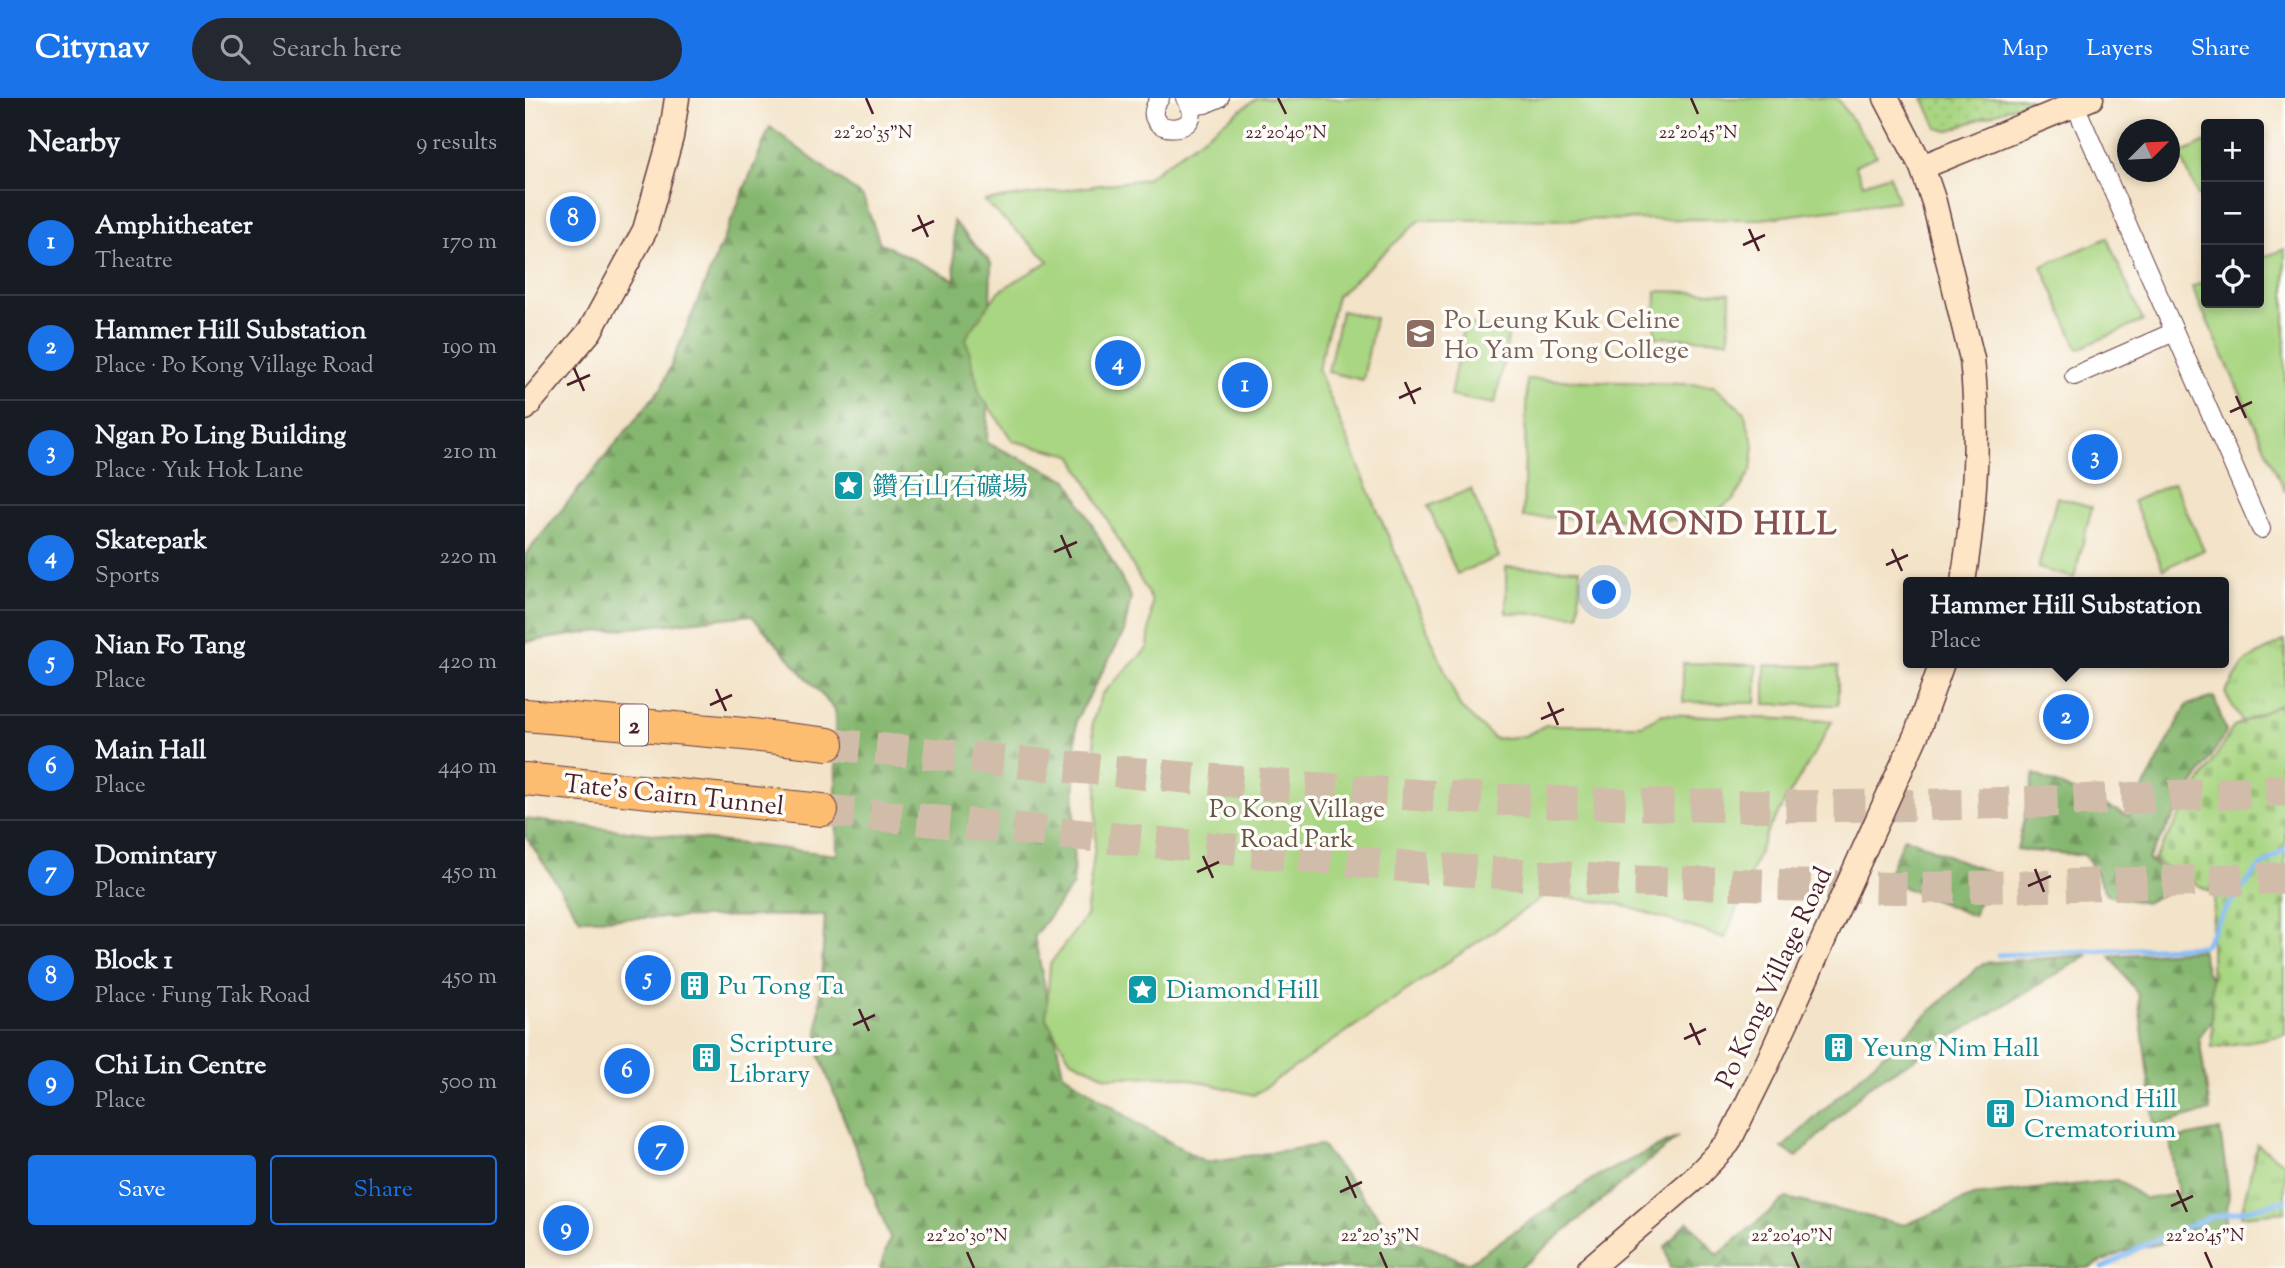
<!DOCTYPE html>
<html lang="en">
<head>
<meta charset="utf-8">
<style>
  body { margin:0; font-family:"Sorts Mill Goudy","Noto Serif TC",serif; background:#242831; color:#f1f3f6 }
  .controls { position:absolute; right:21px; top:21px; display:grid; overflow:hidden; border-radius:7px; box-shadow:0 4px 10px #0003 }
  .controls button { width:63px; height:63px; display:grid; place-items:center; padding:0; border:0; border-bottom:2px solid #363941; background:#171b24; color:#f1f3f6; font:35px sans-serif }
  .compass { position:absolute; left:1592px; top:21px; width:63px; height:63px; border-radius:50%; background:#171b24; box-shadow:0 4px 10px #0003; rotate:66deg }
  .you { position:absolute; left:1080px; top:495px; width:24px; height:24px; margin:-18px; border:5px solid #fff; border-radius:50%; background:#1a73e8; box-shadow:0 0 0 10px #1a73e833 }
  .badge { display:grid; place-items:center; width:46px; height:46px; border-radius:50%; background:#1a73e8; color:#fff; font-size:23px; font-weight:700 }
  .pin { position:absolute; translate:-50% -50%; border:4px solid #fff; box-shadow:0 2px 7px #0006 }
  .popup { position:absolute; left:1378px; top:479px; width:326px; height:91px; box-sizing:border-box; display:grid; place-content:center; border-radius:7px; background:#171b24; filter:drop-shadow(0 2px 5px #0005); font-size:23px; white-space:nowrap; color:#9ea1a6 }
  .popup b { font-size:26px; color:#f1f3f6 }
  .popup::after { content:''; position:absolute; left:50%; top:100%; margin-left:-14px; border:14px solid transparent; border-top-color:#171b24 }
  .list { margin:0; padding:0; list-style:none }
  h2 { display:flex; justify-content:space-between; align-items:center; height:91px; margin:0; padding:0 28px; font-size:30px }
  h2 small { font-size:23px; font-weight:400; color:#9ea1a6 }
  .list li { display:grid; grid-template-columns:46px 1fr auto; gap:21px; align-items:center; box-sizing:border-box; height:105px; padding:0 28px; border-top:2px solid #363941 }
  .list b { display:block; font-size:26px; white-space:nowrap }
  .list p { margin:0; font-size:23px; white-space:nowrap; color:#9ea1a6 }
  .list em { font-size:23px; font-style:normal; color:#9ea1a6 }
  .actions { display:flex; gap:14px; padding:21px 28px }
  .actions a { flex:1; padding:16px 0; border:2px solid #1a73e8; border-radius:7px; text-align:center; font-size:24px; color:#1a73e8 }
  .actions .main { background:#1a73e8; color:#fff }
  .icon { flex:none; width:38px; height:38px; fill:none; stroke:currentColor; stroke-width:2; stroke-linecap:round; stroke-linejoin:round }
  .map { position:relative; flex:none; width:1760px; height:1170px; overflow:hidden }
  header { display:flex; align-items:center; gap:42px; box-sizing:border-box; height:98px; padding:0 35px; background:#1a73e8; color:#fff }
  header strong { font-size:33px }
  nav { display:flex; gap:38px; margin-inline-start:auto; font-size:24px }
  .search { width:490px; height:63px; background:#242831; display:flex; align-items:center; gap:18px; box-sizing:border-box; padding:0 24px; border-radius:38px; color:#9ea1a6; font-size:26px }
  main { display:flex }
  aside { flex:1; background:#171b24 }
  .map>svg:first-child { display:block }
  .grass { fill:url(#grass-tufts); stroke:#7a7a56; stroke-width:2 }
  .forest { fill:url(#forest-firs); stroke:#686b4e; stroke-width:2 }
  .cemetery { fill:url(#cemetery-stones); stroke:#7a7a56; stroke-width:2 }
  .park { fill:#a9d682; stroke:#7a7a56; stroke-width:2 }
  .garden { fill:url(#garden-dots); stroke:#7a7a56; stroke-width:2 }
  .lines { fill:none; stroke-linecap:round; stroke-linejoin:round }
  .stream { stroke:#85bcf5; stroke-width:5 }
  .highway-tunnel { stroke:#d1bca9; stroke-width:32; stroke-dasharray:32 16; stroke-linecap:butt }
  .street-casing { stroke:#633c43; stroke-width:20 }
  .secondary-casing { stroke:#633c43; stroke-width:27 }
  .highway-casing { stroke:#633c43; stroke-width:34 }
  .street { stroke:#fff; stroke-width:18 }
  .secondary { stroke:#fee5c5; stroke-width:24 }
  .highway { stroke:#fcbd6f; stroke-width:32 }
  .ticks { fill:none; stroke:#4a1f2b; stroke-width:2.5 }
  .labels { text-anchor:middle; stroke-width:7; stroke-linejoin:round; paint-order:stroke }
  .shield { fill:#fdfcf7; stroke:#806168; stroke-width:2 }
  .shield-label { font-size:24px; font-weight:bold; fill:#4a1f2b }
  .education-label { font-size:26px; fill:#785e54; stroke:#fdfcf7; text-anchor:start }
  .culture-label { font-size:26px; fill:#0d838f; stroke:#fdfcf7; text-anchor:start }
  .street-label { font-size:26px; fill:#4a1f2b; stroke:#fdfcf7 }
  .park-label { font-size:26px; fill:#665645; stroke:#fdfcf7 }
  .district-label { font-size:33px; font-weight:bold; letter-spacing:2px; fill:#855050; stroke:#fdfcf7 }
  .ticks-label { font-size:18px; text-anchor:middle; fill:#4a1f2b; stroke:#fdfcf7; stroke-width:7; stroke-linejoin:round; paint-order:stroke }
</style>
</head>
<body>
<header>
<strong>Citynav</strong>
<div class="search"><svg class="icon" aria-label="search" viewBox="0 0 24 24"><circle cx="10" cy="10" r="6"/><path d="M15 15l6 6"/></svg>Search here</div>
<nav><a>Map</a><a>Layers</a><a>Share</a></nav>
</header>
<main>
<aside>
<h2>Nearby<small>9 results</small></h2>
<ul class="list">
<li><span class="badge">1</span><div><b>Amphitheater</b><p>Theatre</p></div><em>170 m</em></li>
<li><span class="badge">2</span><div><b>Hammer Hill Substation</b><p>Place · Po Kong Village Road</p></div><em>190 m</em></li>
<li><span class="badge">3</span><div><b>Ngan Po Ling Building</b><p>Place · Yuk Hok Lane</p></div><em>210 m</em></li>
<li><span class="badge">4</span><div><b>Skatepark</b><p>Sports</p></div><em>220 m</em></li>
<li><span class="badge">5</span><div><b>Nian Fo Tang</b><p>Place</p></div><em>420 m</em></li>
<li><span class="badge">6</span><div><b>Main Hall</b><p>Place</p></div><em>440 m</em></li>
<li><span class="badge">7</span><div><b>Domintary</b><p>Place</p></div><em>450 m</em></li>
<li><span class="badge">8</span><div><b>Block 1</b><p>Place · Fung Tak Road</p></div><em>450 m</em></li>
<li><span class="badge">9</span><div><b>Chi Lin Centre</b><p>Place</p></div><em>500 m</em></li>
</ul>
<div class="actions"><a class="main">Save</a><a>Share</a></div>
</aside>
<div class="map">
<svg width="1760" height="1170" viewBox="0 0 1760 1170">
  <defs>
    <pattern id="grass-tufts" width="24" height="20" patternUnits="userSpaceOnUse" patternTransform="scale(1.75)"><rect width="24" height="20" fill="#a9d682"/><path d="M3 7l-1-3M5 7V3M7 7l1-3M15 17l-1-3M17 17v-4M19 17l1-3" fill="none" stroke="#93b770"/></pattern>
    <pattern id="forest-firs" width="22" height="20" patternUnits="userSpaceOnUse" patternTransform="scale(1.75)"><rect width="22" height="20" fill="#86b770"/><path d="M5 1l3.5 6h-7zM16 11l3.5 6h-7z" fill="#70945c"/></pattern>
    <pattern id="cemetery-stones" width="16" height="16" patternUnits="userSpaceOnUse" patternTransform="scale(1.75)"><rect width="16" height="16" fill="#a9d682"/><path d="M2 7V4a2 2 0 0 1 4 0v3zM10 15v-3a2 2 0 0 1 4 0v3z" fill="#93b770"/></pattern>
    <pattern id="garden-dots" width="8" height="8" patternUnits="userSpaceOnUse" patternTransform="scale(1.75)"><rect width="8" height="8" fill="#a9d682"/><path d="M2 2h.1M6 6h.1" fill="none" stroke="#93b770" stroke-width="1.8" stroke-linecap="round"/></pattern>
  </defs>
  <rect width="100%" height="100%" fill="#fdfcf7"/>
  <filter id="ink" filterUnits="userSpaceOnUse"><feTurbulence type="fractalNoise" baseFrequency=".0143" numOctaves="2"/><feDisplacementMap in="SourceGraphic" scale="14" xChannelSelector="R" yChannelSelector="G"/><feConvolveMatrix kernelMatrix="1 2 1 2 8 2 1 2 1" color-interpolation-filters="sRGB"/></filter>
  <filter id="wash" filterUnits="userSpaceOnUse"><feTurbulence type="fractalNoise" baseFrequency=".00686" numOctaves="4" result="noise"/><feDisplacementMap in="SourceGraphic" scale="28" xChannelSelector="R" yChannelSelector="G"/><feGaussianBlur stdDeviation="1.57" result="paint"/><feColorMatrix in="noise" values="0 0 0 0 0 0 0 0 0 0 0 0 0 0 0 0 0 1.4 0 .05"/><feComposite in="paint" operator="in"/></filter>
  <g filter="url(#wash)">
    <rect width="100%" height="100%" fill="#f3e3c8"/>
    <g class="grass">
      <path d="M1760,542v74l-36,19 -24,-40 21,-32z"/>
      <path d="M1732,1046l28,20v48l-44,4z"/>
    </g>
    <g class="forest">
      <path d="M245,29l93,70 17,46 75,37 -2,-59 38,42 -4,180 81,37 63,117 -7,35 -48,88 -3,165 -39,51 29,137 78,53 65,36 115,-17 69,86 78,32 129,-87 81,-39 -158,131h-640l10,-30 -73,-189 8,-134 -245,4 -55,-84v-16l312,36 -2,-145 -84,-95 -166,18 -60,9v-87l137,-168z"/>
      <path d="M1689,599l12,35 -78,127 31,26 -34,18 -37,-8 -23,-40 -68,-5 17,-76 95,42 58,-111z"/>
      <path d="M1379,739l86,36 -17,43 -87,-36z"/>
      <path d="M1676,852l6,23 24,23 -32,41 11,74 -56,15 -16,-132 -28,-38z"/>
      <path d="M1563,857l-219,131 -72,71 -15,-9 201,-185z"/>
      <path d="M1695,1032l9,64 -4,32 -38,12 -62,13 -37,17h-418l-5,-21 23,-26 30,34 68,-57 119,27 68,-29 144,-16 29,19 32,-5 -8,-54z"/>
    </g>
    <path class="cemetery" d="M1760,604v333l-73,13 -1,-112 4,-42 -62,-33 81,-135z"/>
    <g class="park">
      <path d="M732,0h580l40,58 -22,9 8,19 26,-9 9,26 -136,18 -342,1 -83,76 -19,73 142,338 35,32 30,-3 21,-11h96l20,-11 170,7 -11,21 -54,90 -42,106 -106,-34 -73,-9 -292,200 -78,-19 -69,1 -37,-18 -24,-41 4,-54 36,-48 9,-69 3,-79 -6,-44 9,-29 47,-47 4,-47 -80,-146 -59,-14 -33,-47 -14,-56 32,-46 51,-31 -65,-60 161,-22z"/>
      <path d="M1681,44v50l-8,4 -18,-42z"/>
      <path d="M1582,140l36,83 -65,28 -36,-83z"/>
      <path d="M1760,151v243l-93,-205 14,-6v22h53v-44z"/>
      <path d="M1131,193l74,2 -1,47 -74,-3z"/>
      <path d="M816,213l34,7 -12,62 -35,-8z"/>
      <path d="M939,225l45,9 -14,72 -45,-8z"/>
      <path d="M1002,281l187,6 30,27 10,33 -3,26 -17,28 -31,21 -180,-3z"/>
      <path d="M1649,385l30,67 -41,19 -30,-68z"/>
      <path d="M946,391l28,68 -42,17 -29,-68z"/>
      <path d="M1532,399l35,10 -18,71 -36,-10z"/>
      <path d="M981,469l74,2 -1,46 -73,-2z"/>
      <path d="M1158,565l74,2 -1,38 -73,-1z"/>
      <path d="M1240,567l73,2v38l-73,-1z"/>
    </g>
    <path class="garden" d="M1398,0h107l-4,4 -78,29 -11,-3z"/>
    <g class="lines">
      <g class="stream">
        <path d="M1473,857l206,-9 19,-33 35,-44 27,-20"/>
        <path d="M1578,1170l43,-24 62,-26 77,-17"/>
      </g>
    </g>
  </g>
  <g filter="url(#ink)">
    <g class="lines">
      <g class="highway-tunnel">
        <path d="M303,646c202,19 404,40 607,52 283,17 567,11 850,-6"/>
        <path d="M297,712l590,57 208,14 276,7 148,-2 241,-8"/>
      </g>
      <defs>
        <g id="street">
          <path d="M635,0c-29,40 55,39 25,0"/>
          <path d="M1547,0l189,431"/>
          <path d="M665,8l15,-2 14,-6"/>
          <path d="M1549,278l100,-44"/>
        </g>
        <g id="secondary">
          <path d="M1361,0l36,69 12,35 38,157c8,75 3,149 -9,223"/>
          <path d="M1397,69l169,-69"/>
          <path d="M0,310l65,-77 55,-101 26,-93 6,-39"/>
          <path d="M1065,1170l104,-89 34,-36 40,-81 149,-329 25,-70"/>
        </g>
        <g id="highway">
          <path d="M0,617l219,19 84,10"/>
          <path d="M0,681l297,31"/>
        </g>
      </defs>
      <use href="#street" class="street-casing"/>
      <use href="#secondary" class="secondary-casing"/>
      <use href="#highway" class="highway-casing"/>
      <use href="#street" class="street"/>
      <use href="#secondary" class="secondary"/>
      <use href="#highway" class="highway"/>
    </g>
  </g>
  <path class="ticks" d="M341,0l7,16M753,0l8,16M1166,0l7,16M393,117l10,22M1224,131l10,22M387,133l22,-10M1218,147l22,-10M49,270l10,23M880,284l10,22M42,287l23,-10M1711,298l10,22M874,300l22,-10M1705,314l22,-10M536,437l10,23M1367,451l10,22M529,454l23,-10M1361,467l22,-10M191,591l10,22M1023,604l10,23M185,607l22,-10M1016,621l23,-10M678,758l10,22M1510,771l9,23M672,774l22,-10M1503,788l23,-10M334,911l10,22M1165,925l10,22M328,927l22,-10M1159,941l22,-10M821,1078l10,22M1652,1092l10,22M815,1094l22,-10M1646,1108l22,-10M442,1154l7,16M855,1154l7,16M1267,1154l7,16M1680,1154l7,16"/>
  <defs>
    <symbol id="school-square" viewBox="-11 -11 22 22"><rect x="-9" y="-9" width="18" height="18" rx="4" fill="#8d6e63" stroke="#fdfcf7"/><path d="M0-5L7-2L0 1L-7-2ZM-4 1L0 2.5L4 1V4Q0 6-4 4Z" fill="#fff"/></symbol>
    <symbol id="sight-square" viewBox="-11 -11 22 22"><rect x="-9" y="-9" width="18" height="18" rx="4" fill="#0f9aa8" stroke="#fdfcf7"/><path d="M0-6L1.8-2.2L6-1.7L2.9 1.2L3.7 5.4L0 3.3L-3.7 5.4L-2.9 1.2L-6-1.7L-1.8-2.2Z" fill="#fff"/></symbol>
    <symbol id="building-square" viewBox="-11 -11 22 22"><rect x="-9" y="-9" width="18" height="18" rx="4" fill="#0f9aa8" stroke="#fdfcf7"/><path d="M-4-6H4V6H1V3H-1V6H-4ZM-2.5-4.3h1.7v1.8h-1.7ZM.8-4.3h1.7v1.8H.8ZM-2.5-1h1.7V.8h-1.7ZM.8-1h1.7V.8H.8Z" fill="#fff"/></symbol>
  </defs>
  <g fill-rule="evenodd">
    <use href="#school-square" x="878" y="218" width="35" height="35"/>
    <use href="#sight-square" x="306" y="370" width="35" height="35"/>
    <use href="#building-square" x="152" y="870" width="35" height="35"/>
    <use href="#sight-square" x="600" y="874" width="35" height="35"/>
    <use href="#building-square" x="1296" y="932" width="35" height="35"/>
    <use href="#building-square" x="164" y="942" width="35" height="35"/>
    <use href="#building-square" x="1458" y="998" width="35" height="35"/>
  </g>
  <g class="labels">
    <rect class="shield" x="95" y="606.5" width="28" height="41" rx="5"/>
    <g class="shield-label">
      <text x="109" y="635">2</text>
    </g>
    <g class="education-label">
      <text x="919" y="230">Po Leung Kuk Celine<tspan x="919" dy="30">Ho Yam Tong College</tspan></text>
    </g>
    <g class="culture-label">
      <text x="347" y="397">鑽石山石礦場</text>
      <text x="193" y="896">Pu Tong Ta</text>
      <text x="641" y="900">Diamond Hill</text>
      <text x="204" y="954">Scripture<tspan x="204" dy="30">Library</tspan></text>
      <text x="1336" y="958">Yeung Nim Hall</text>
      <text x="1499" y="1009">Diamond Hill<tspan x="1499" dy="30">Crematorium</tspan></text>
    </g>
    <g class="street-label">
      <text transform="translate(149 696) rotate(6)" y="9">Tate's Cairn Tunnel</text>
      <text transform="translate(1248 879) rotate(-65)" y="9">Po Kong Village Road</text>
    </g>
    <g class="park-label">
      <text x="772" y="719">Po Kong Village<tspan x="772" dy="30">Road Park</tspan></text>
    </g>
    <g class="district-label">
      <text x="1173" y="436">DIAMOND HILL</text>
    </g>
  </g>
  <g class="ticks-label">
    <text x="348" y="40">22°20'35"N</text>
    <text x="761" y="40">22°20'40"N</text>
    <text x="1173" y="40">22°20'45"N</text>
    <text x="442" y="1143">22°20'30"N</text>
    <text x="855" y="1143">22°20'35"N</text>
    <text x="1267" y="1143">22°20'40"N</text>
    <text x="1680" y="1143">22°20'45"N</text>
  </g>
</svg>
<div class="controls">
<button>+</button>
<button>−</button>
<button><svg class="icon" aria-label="locate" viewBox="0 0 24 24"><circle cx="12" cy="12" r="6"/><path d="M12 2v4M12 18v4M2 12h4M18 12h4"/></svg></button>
</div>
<svg class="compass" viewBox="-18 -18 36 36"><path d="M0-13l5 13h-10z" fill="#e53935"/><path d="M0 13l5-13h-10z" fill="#9ea1a6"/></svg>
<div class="you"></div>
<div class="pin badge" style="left:720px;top:287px">1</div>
<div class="pin badge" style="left:1541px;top:619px">2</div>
<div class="popup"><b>Hammer Hill Substation</b>Place</div>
<div class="pin badge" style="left:1570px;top:359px">3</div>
<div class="pin badge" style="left:593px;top:265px">4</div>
<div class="pin badge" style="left:123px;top:880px">5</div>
<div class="pin badge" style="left:102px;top:973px">6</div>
<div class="pin badge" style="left:136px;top:1050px">7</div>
<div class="pin badge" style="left:48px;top:121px">8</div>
<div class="pin badge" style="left:41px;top:1130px">9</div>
</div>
</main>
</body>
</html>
